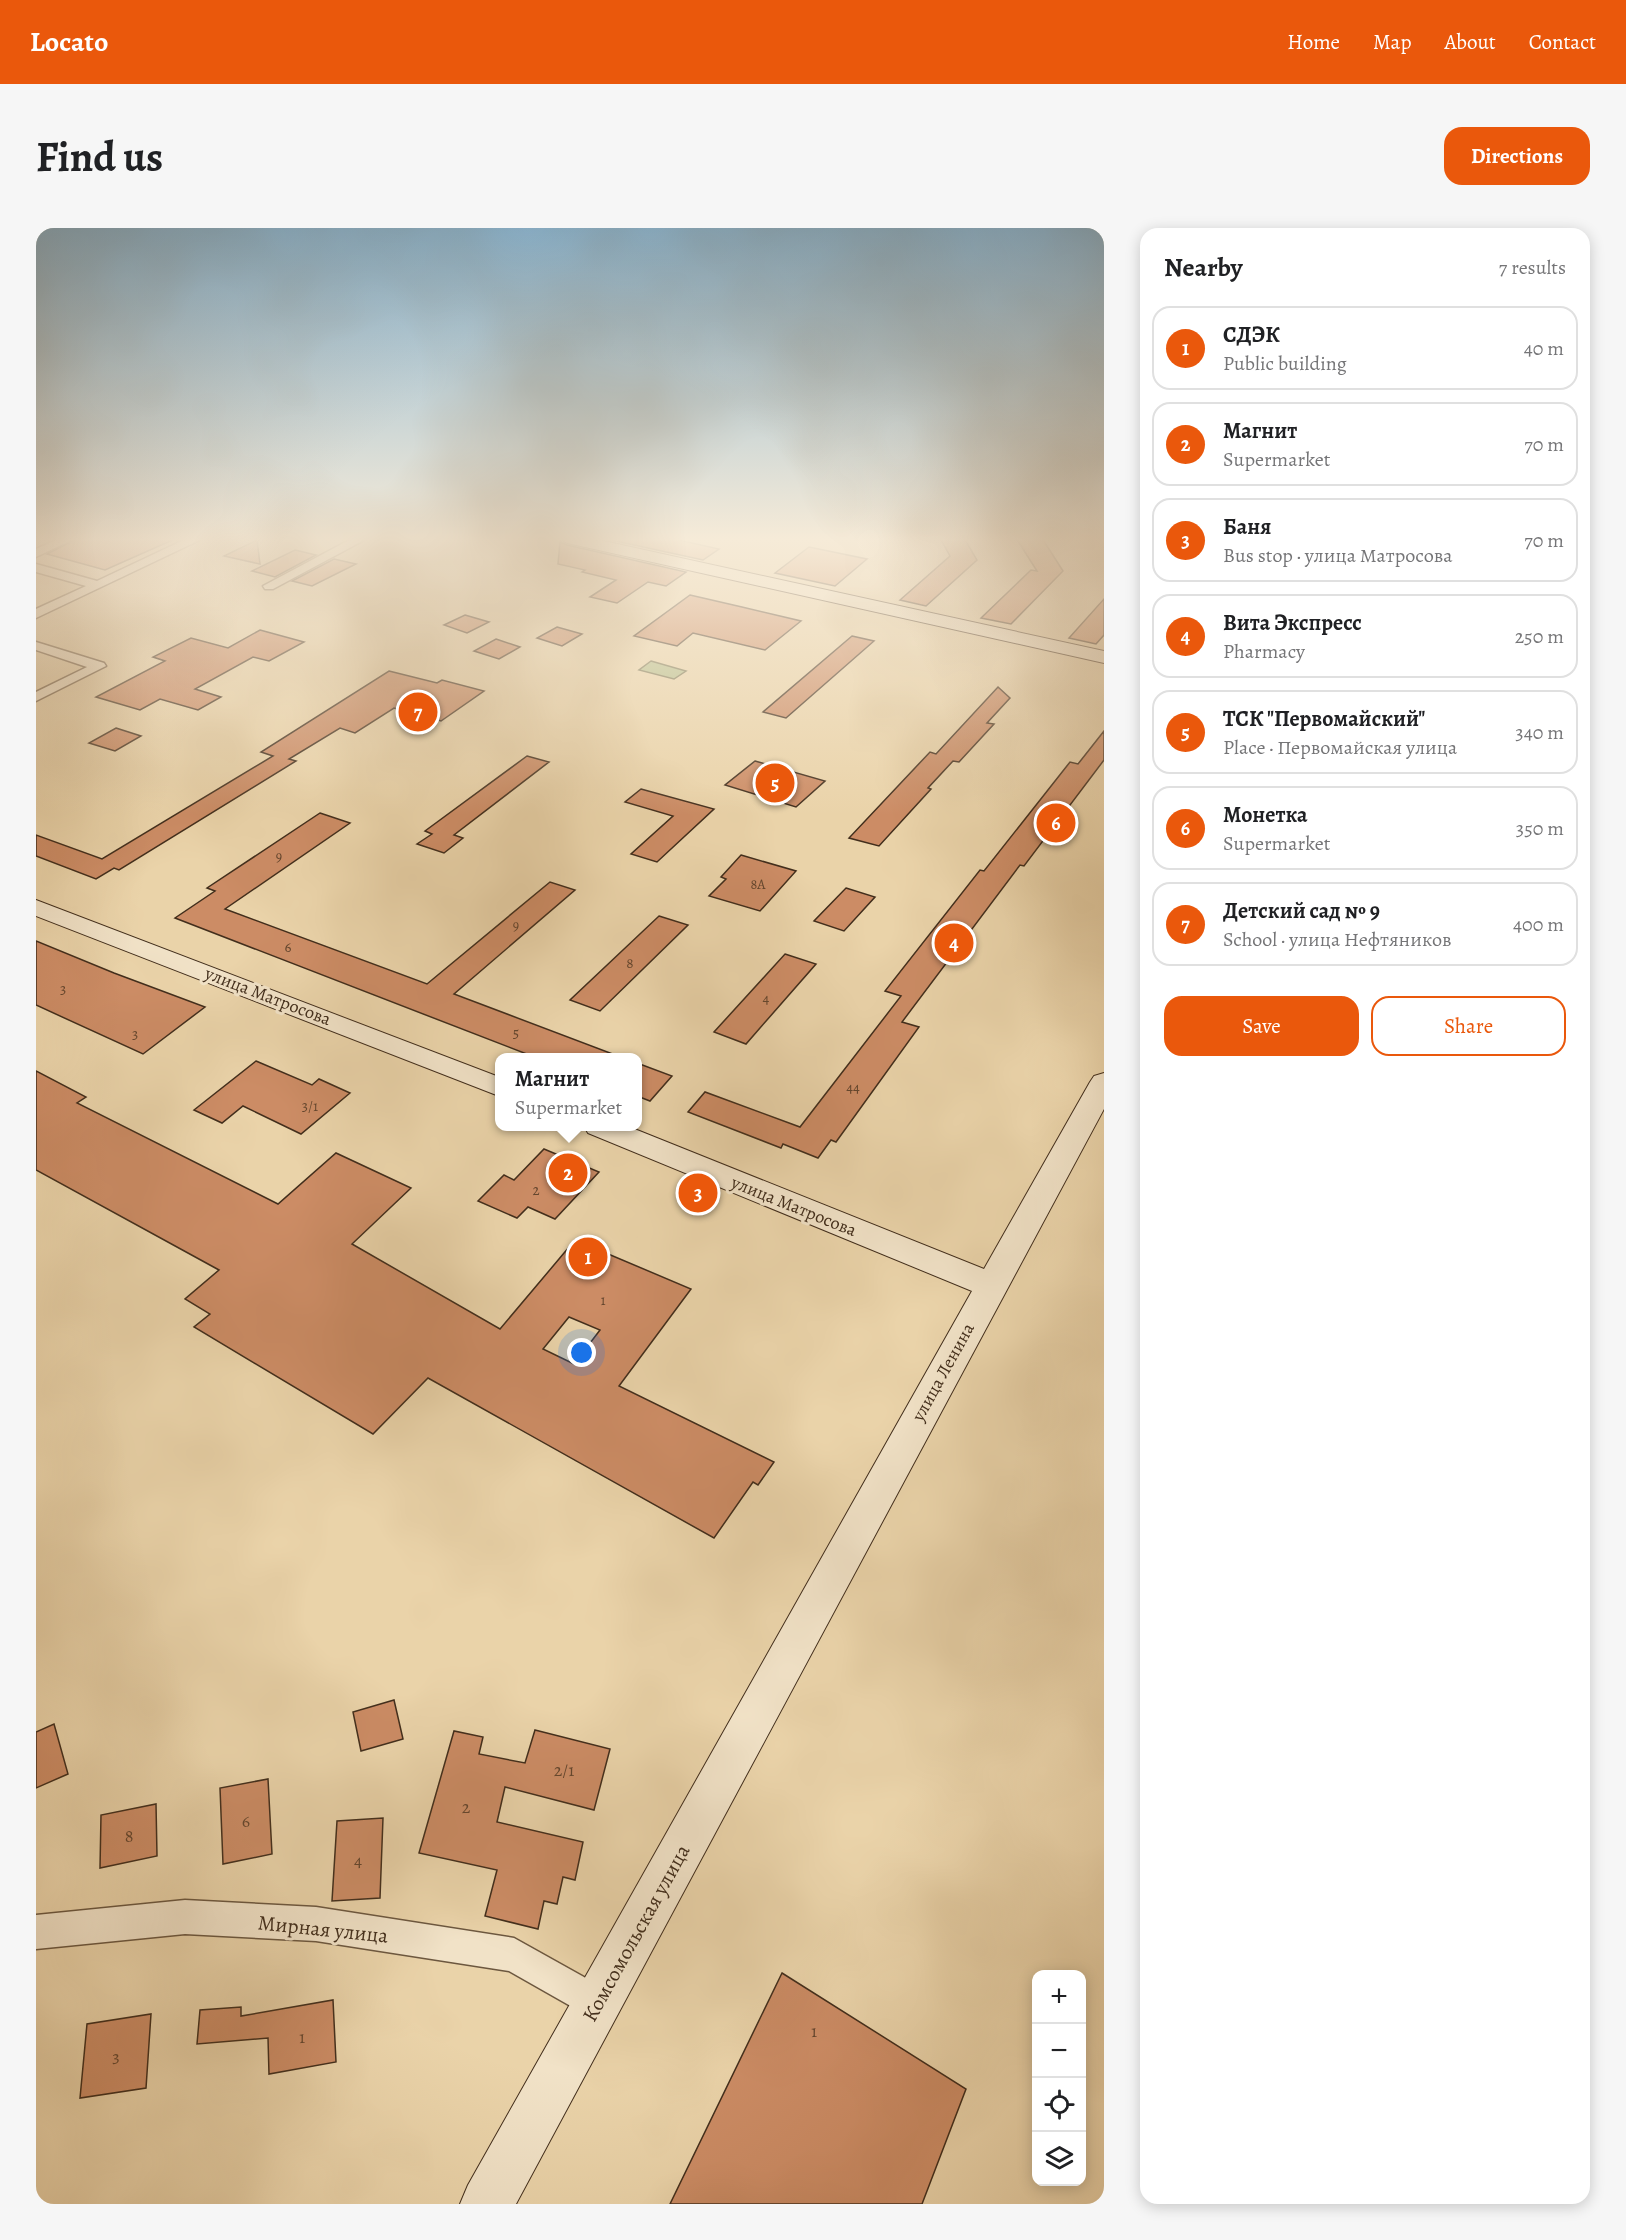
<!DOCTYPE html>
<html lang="en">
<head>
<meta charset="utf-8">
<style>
  body { margin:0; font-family:Alegreya,serif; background:#f6f6f6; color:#202124 }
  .controls { position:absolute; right:18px; bottom:18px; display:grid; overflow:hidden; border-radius:12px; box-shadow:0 3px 15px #0003 }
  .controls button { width:54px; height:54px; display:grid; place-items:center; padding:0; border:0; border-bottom:2px solid #e0e0e0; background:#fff; color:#202124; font:30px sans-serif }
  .you { position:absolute; left:546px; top:1125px; width:21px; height:21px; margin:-15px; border:4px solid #fff; border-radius:50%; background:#1a73e8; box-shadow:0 0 0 9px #1a73e833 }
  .badge { display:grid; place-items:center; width:39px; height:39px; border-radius:50%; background:#ea580c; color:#fff; font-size:20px; font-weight:700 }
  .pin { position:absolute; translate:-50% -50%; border:3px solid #fff; box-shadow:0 2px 6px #0006 }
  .popup { position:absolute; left:459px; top:825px; width:147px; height:78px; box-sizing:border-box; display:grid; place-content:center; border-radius:12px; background:#fff; filter:drop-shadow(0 2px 4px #0005); font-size:20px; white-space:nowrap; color:#757577 }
  .popup b { font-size:22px; color:#202124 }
  .popup::after { content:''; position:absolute; left:50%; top:100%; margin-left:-12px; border:12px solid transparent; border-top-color:#fff }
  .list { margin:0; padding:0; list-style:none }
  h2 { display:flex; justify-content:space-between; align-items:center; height:78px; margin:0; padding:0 24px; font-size:26px }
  h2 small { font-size:20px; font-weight:400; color:#757577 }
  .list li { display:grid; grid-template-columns:39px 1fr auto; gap:18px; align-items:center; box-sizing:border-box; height:84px; margin:0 12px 12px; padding:0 12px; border:2px solid #e0e0e0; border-radius:18px }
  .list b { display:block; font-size:22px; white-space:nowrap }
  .list p { margin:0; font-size:20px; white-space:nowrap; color:#757577 }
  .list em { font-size:20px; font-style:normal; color:#757577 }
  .actions { display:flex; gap:12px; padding:18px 24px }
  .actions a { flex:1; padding:14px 0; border:2px solid #ea580c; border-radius:18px; text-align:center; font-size:21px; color:#ea580c }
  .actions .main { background:#ea580c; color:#fff }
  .icon { flex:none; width:33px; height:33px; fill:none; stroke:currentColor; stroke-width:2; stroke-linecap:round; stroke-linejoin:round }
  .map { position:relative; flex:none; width:1068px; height:1976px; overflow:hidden; border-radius:18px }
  header { display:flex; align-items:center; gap:36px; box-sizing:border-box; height:84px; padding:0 30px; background:#ea580c; color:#fff }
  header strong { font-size:28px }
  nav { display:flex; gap:33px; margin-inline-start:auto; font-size:21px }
  .intro { display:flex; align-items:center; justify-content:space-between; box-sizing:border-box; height:144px; padding:0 36px }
  h1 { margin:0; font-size:42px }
  .button { padding:15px 27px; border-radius:18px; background:#ea580c; color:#fff; font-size:21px; font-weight:700 }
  main { display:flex; gap:36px; padding:0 36px }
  aside { flex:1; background:#fff; border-radius:18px; box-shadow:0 3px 15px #0003 }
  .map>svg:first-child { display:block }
  .green { fill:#b5bd89; stroke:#7c7652; stroke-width:1.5 }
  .building { fill:#cc8c65; stroke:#422e1c; stroke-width:1.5; fill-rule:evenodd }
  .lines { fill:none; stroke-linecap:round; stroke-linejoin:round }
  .street-casing { stroke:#6c573f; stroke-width:3 }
  .secondary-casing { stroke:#422e1c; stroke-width:2 }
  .street { fill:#f1e2c7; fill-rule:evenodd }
  .secondary { fill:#f1e2c7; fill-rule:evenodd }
  .labels { text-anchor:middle; stroke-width:6; stroke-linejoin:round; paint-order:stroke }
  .far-number-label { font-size:14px; fill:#64462e }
  .number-label { font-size:15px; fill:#64462e }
  .street-label { font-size:18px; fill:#422e1c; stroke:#f1e2c7 }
  .near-number-label { font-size:18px; fill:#64462e }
  .near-street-label { font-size:21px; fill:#422e1c; stroke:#f1e2c7 }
</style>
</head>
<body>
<header>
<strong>Locato</strong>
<nav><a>Home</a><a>Map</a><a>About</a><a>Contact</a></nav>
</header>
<div class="intro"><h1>Find us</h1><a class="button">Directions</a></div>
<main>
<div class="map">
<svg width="1068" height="1976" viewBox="0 0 1068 1976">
  <rect width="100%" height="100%" fill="#ead3a9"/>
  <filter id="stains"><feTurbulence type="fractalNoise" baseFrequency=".00333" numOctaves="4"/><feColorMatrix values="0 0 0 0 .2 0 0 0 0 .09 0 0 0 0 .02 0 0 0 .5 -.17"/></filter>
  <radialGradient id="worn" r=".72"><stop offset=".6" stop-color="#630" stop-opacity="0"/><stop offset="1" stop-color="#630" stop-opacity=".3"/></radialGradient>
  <path class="green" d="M615,433l35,10 -12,8 -35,-9z"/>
  <g class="building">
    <path d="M42,310h99l-72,32 -58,-16z"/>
    <path d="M566,310h68l49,11 -16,11z"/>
    <path d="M904,310h24l13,22 -51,46 -26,-6 50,-44z"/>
    <path d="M980,310h26l21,33 -52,53 -30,-6 50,-48 6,1z"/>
    <path d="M221,312l3,24 -36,-8z"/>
    <path d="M524,314l7,3 119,27 -20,14 -18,-4 -31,21 -27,-6 26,-17 -34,-8 3,-2 -27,-6z"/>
    <path d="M773,319l58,12 -32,27 -60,-13z"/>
    <path d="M259,322l21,5 -41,22 -23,-6z"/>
    <path d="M298,331l22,5 -44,22 -20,-5z"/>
    <path d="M654,367l52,12 59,14 -36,29 -72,-17 -16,13 -43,-10z"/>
    <path d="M1068,371v36l-8,9 -27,-6z"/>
    <path d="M429,387l24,7 -22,11 -23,-8z"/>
    <path d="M521,399l25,7 -20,12 -25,-8z"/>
    <path d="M224,402l44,12 -35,19 -16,-4 -58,32 26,8 -23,13 -38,-11 -20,11 -44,-13 69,-36 -12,-4 38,-19 37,10z"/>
    <path d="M816,408l22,5 -88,77 -23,-6z"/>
    <path d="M460,411l24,8 -21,12 -25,-8z"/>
    <path d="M353,443l48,12 5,-3 42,11 -43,30 -47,-13 -39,25 -15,-5 -51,31 7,2 -177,109 -5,-2 -18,11 -60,-23v-21l66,24 171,-103 -12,-4z"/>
    <path d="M962,459l12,11 -23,25 7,1 -35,38 -6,-1 -25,27 3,1 -52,57 -30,-8 81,-86 6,2z"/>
    <path d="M80,500l25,8 -26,15 -26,-8z"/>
    <path d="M1068,503v29l-80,106 -4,-1 -118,157 17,5 -83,115 -5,-2 -13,18 -35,-14 -2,4 -93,-36 17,-20 95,35 101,-131 -16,-5 95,-121 4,1 86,-109 8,2z"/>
    <path d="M491,528l22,6 -95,73 9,3 -19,15 -27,-9 15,-10 -7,-3z"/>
    <path d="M719,533l70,20 -29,26 -71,-22z"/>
    <path d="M605,561l73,20 -57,53 -26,-8 42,-38 -48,-14z"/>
    <path d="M284,585l30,10 -125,86 202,75 123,-102 25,8 -121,104 164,62v2h-81l-362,-140 40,-27 -8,-3z"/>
    <path d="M705,627l55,16 -36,40 -51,-15 17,-17 -5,-2z"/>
    <path d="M810,660l29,9 -31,34 -30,-10z"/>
    <path d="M623,688l29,9 -88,86 -30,-11z"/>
    <path d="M0,713l78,32 91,34 -62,47 -107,-49z"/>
    <path d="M749,726l31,10 -70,80 -32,-12z"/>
    <path d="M220,833l56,24 7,-6 31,14 -49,41 -58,-28 -21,17 -28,-13z"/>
    <path d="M601,835l35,13 -22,25 -13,-5z"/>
    <path d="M0,843l50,26 -9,6 201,101 58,-51 75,35 -59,56 148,85 75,-89 116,49 -72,97 155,76 -16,23 -5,-3 -39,56 -286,-160 -55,56 -179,-107 16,-13 -25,-15 34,-29 -183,-100zM533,1089l31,13 -26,34 -31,-15z"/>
    <path d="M508,921l55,23 -44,47 -27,-12 -11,11 -39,-17 26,-26 10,5z"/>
    <path d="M358,1472l9,39 -42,12 -8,-39z"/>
    <path d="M18,1496l14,50 -32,14v-56z"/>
    <path d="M499,1502l75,19 -16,61 -89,-23 -8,35 86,20 -8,38 -12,-3 -6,27 -13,-3 -6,28 -53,-13 12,-46 -78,-17 35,-122 29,6 -4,17 46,9z"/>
    <path d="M232,1551l4,75 -49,10 -3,-76z"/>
    <path d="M120,1576l1,52 -57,12 1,-53z"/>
    <path d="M347,1590l-3,80 -48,3 5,-80z"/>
    <path d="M746,1745l184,116 -44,115h-252z"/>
    <path d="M297,1772l3,62 -67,12 -1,-36 -71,6 3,-34 41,-3v9z"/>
    <path d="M115,1786l-5,74 -66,10 7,-74z"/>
  </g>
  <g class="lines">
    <defs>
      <g id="street">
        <path d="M24,310h16l-40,19v-8z"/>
        <path d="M152,310h16l-168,80v-9l50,-23 -50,-14v-8l61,17z"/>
        <path d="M317,310h15l-95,51h-8l-2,-3z"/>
        <path d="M0,414l68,21 2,3 -70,35v-9l51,-25 -51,-17z"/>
        <path d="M149,1672l131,7 198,31 95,53 6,12 -6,12 -12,6 -88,-50 -193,-30 -131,-7 -149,15v-34z"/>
      </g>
      <g id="secondary">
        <path d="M523,310h31l514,113v12l-537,-120z"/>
        <path d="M0,672l463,177v19l-463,-180z"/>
        <path d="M1068,845v36l-588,1095h-56l8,-19 504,-894 -384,-158 -4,-7h43l357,143 106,-187 4,-6z"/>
      </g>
    </defs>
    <use href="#street" class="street-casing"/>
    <use href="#secondary" class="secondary-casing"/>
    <use href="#street" class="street"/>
    <use href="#secondary" class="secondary"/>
  </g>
  <linearGradient id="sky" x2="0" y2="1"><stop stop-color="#89b5d2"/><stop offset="0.53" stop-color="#f6ebd8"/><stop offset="1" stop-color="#f6ebd8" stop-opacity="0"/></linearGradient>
  <rect width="1068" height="587" fill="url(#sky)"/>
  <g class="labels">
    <g class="far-number-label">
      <text x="243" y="633">9</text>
      <text x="722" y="661">8А</text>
      <text x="480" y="702">9</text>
    </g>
    <g class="number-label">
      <text x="252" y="724">6</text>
      <text x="594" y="740">8</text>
      <text x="27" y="766">3</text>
      <text x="730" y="775">4</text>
      <text x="480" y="810">5</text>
      <text x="99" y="811">3</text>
      <text x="817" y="864">44</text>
      <text x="274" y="883">3/1</text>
      <text x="500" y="967">2</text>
      <text x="567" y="1077">1</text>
    </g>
    <g class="street-label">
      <text transform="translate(232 768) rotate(21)" y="6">улица Матросова</text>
      <text transform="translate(758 978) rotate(22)" y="6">улица Матросова</text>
      <text transform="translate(907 1144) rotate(-61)" y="6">улица Ленина</text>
    </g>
    <g class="near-number-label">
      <text x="528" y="1548">2/1</text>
      <text x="430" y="1585">2</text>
      <text x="210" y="1599">6</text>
      <text x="93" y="1614">8</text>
      <text x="322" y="1638">4</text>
      <text x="778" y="1809">1</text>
      <text x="266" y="1815">1</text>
      <text x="80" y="1834">3</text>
    </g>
    <g class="near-street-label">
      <text transform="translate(287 1701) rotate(6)" y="7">Мирная улица</text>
      <text transform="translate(600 1705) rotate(-61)" y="7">Комсомольская улица</text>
    </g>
  </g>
  <rect width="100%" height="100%" filter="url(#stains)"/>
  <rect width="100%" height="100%" fill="url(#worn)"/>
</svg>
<div class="controls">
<button>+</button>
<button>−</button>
<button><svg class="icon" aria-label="locate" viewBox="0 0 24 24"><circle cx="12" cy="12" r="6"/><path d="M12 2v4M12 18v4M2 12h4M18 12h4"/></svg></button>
<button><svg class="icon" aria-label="layers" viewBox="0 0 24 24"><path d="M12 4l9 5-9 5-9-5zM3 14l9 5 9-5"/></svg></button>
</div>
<div class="you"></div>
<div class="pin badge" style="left:552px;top:1029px">1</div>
<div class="pin badge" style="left:532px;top:945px">2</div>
<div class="popup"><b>Магнит</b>Supermarket</div>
<div class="pin badge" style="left:662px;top:965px">3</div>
<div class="pin badge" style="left:918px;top:715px">4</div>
<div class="pin badge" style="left:739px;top:555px">5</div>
<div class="pin badge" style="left:1020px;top:595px">6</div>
<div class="pin badge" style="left:382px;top:484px">7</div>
</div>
<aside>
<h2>Nearby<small>7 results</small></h2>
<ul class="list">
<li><span class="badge">1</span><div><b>СДЭК</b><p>Public building</p></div><em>40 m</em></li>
<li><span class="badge">2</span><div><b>Магнит</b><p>Supermarket</p></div><em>70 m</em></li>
<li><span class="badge">3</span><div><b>Баня</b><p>Bus stop · улица Матросова</p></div><em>70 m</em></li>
<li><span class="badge">4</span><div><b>Вита Экспресс</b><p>Pharmacy</p></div><em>250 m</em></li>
<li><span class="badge">5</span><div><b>ТСК &quot;Первомайский&quot;</b><p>Place · Первомайская улица</p></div><em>340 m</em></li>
<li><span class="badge">6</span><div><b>Монетка</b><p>Supermarket</p></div><em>350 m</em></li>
<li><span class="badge">7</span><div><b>Детский сад № 9</b><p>School · улица Нефтяников</p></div><em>400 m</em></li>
</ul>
<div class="actions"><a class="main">Save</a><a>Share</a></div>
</aside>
</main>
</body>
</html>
